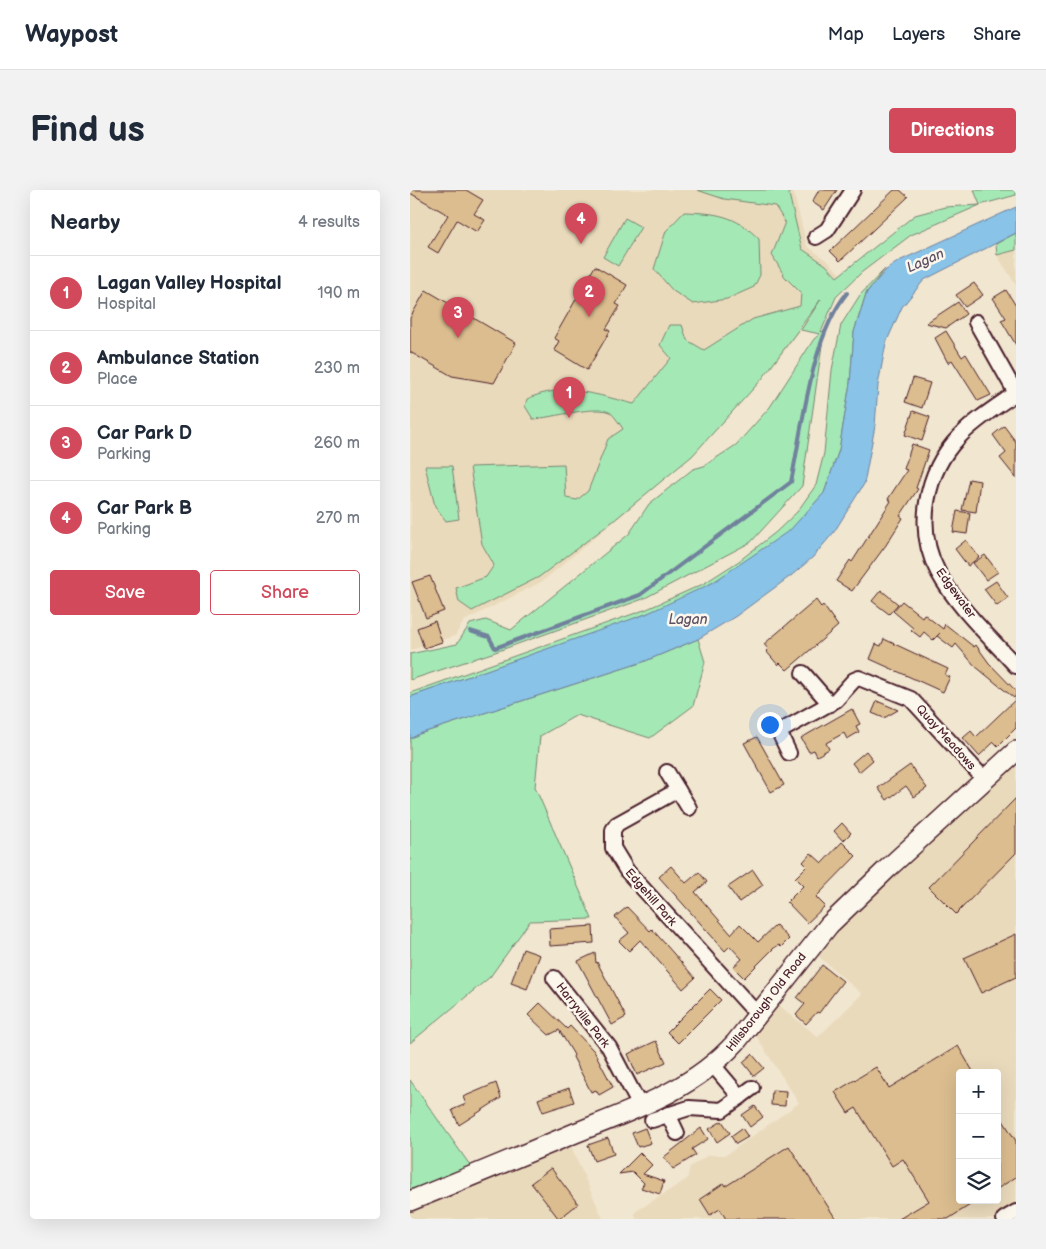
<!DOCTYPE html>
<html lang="en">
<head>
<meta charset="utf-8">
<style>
  body { margin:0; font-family:"Balsamiq Sans",sans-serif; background:#f2f2f3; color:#1f2937 }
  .controls { position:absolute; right:15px; bottom:15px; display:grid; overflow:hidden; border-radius:5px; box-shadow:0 5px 20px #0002 }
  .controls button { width:45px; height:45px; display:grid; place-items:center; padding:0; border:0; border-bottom:1px solid #e0e1e3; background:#fff; color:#1f2937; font:25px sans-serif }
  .you { position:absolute; left:359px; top:534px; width:18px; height:18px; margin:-12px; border:4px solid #fff; border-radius:50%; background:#1a73e8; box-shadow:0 0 0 8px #1a73e833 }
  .badge { display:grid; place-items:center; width:32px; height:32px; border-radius:50%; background:#d1495b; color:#fff; font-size:16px; font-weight:700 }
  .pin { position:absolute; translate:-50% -41px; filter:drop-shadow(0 1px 2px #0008) }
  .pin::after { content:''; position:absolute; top:26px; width:18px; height:15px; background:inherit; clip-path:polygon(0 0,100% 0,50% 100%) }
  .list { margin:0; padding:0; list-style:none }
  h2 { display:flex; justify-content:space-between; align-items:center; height:65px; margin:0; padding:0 20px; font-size:21px }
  h2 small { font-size:16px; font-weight:400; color:#747a83 }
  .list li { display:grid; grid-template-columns:32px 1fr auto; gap:15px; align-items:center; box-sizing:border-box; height:75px; padding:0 20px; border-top:1px solid #e0e1e3 }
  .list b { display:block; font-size:19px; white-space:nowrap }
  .list p { margin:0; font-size:16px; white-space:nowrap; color:#747a83 }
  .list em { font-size:16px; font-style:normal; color:#747a83 }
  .actions { display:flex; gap:10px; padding:15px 20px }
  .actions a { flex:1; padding:11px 0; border:1px solid #d1495b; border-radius:5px; text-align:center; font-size:18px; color:#d1495b }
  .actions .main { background:#d1495b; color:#fff }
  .icon { flex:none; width:28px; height:28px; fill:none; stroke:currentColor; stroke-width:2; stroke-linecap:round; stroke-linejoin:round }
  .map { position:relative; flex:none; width:606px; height:1029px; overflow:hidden; border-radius:5px }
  header { display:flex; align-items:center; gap:30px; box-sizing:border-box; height:70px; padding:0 25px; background:#fff; border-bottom:1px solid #e0e1e3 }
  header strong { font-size:24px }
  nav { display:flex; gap:28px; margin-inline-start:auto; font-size:18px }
  .intro { display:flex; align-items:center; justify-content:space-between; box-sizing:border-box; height:120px; padding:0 30px }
  h1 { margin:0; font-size:35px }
  .button { padding:12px 22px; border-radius:5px; background:#d1495b; color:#fff; font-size:18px; font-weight:700 }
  main { display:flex; gap:30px; padding:0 30px }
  aside { flex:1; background:#fff; border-radius:5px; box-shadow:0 5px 20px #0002 }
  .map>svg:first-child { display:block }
  .built { fill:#eadabc; fill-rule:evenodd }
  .green { fill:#a4e9b5; stroke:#778470 }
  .water { fill:#89c3e8; stroke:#70819c }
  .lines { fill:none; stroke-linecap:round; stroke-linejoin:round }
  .stream { stroke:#70819c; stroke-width:4 }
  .building { fill:#dbbd8f; stroke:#4a1f2b }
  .street-casing { stroke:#4a1f2b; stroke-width:18 }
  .secondary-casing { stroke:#4a1f2b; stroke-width:22 }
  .street { stroke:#fbf7ec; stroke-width:14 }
  .secondary { stroke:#fbf7ec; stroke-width:19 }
  .labels { text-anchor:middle; stroke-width:5; stroke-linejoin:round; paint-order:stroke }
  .street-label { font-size:12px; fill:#4a1f2b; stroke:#fbf7ec }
  .water-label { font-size:14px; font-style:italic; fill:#5d5064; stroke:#fbf7ec }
</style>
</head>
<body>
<header>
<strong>Waypost</strong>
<nav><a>Map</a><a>Layers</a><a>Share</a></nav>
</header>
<div class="intro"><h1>Find us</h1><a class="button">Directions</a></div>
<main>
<aside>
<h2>Nearby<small>4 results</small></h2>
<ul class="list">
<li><span class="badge">1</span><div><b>Lagan Valley Hospital</b><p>Hospital</p></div><em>190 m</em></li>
<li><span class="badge">2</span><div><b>Ambulance Station</b><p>Place</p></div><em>230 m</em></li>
<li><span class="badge">3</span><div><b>Car Park D</b><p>Parking</p></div><em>260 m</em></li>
<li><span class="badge">4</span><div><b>Car Park B</b><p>Parking</p></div><em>270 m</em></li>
</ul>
<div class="actions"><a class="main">Save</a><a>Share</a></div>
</aside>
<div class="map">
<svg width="606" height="1029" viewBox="0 0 606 1029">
  <rect width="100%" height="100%" fill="#f1e6d0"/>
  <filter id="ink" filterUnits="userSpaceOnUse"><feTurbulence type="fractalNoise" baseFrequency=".02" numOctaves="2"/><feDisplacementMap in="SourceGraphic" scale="10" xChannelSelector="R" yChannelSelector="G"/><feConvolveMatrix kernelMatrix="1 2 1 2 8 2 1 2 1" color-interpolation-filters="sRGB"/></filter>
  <g filter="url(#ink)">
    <g class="built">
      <path d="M0,0h383l14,56 22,16 14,15 -81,102 -70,77 -149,125 -79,40 -9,15 -44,14z"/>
      <path d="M606,60v35l-19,-30z"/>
      <path d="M606,561v468h-380l-1,-7 52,-33 3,-12 18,-12h18l73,-52 -50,-78 21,-27 48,39 44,-43 -53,-46zM550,883h37v127h-37z"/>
      <path d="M157,947l36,82h-193v-18z"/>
    </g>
    <g class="green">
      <path d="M287,0h91l14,59 24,16 11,12 78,-62 30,-8 35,-2 -6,-15h42v5l-36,10 -69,30 -49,37 -26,25 -15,35 3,-1 -22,155 -51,56 -108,57 -145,52 -88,29v-26l47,-10 13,-20 16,-4 25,10 118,-96 20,-30 44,-35 11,-3 32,-21 34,-38 44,-68 6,-5 -19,-4 20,-31 -59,80 -70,77 -80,66 -73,55 -67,34 -13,-9 -3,-14 30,-11 8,-12 -12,-21 -12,-77 94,-3 2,34 11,2 11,-9 20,-52 15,-10c-3,-5 -8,-12 -12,-16 -13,-9 -60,5 -78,6l-8,-13 2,-7c36,-17 71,-4 107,5l37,-46 -11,-13 9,-20h13l5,15 17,10 49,-31 47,-13 1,-13 -16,-16 -13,-22 13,-33 -10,-16 -51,-7z"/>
      <path d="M274,22c33,1 51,3 75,27l1,36 -6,12 -27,12 -34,5 -20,-13 -19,-22 12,-38z"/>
      <path d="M215,28l16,9 -23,39 -15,-9z"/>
      <path d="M606,43v17l-19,5 -1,-11z"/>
      <path d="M475,79l-19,24 -12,39 -4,51 -11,67 -15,43 -35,39 -43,30 -57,35 -69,27 -210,73v-4l237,-84 56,-25 36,-23 37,-29 21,-20 19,-27 8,-32 8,-83 9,-45 19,-30z"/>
      <path d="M15,276h27l7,53 -13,2 -11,-15z"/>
      <path d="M288,449l7,23 -12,44 -43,32 -73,-23 -37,21 -5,51 57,132 -62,2 -40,56 -80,66v-304l9,-5 224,-72z"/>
      <path d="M0,890l62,88 -62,28z"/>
    </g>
    <path class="water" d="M606,17v26l-92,47 -22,27 -16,36 -8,42 -3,41 -11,58 -30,48 -21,25 -21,18 -56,41 -38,23 -55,23 -224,72 -9,5v-42l236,-83 66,-31 78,-53 34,-37 15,-43 11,-67 4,-51 13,-40 19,-22 13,-9z"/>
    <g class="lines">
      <path class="stream" d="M60,441l19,6 6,11 145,-53 151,-113c12,-57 20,-145 56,-189"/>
    </g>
    <g class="building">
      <path d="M0,0h56l17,10 -9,14 11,6 -8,12 -20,-12 -19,33 -10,-6 20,-32 -38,-22z"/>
      <path d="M409,0h18l-13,20 -12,-8z"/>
      <path d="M484,0h6l8,7 -68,64 -10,-10z"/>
      <path d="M185,76l32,19 -11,19 4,2 -14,23 4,2 -23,39 -33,-20 5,-9 -5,-3z"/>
      <path d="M564,93l9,12 -18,12 -9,-12z"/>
      <path d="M16,100l90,53 -22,40 -42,-7 -42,-24v-34z"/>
      <path d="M596,100l10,16v39l-15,-25 5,-2 -13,-20z"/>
      <path d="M548,112l8,12 -20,14 -20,-5z"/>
      <path d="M536,141l16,26 4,-3 25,41 -13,6 -26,-41 -4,3 -13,-25z"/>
      <path d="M503,188l17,5 -8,25 -17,-6z"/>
      <path d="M503,221l17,6 -8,24 -17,-6z"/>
      <path d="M594,236l12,16v36l-16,-20 6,-5 -13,-18z"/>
      <path d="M502,254l17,6 -13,38 2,1 -18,27 3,2 -17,27 -34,46 -16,-10 14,-21 2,2 39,-61 -3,-2 19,-29 -3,-1z"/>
      <path d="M559,289l11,2 -4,31 -14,-2z"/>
      <path d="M547,321l13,2 -3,21 -14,-2z"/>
      <path d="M556,350l13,17 -11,9 -13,-17z"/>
      <path d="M575,365l13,17 -12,8 -13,-17z"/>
      <path d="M20,386l14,35 -18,7 -14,-36z"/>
      <path d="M586,391l12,17 -11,8 -13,-17z"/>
      <path d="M471,400l17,14 -9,10 -17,-13z"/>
      <path d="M406,410l5,7 2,-2 15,21 -51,44 -7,-7 -2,2 -12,-14 2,-2 -4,-5z"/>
      <path d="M492,411l20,16 2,-3 19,15 2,-5 29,23 2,-2 13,18 27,28v4l-2,3 -39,-32 -19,-22 -3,4 -16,-12 3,-3 -7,7 -9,-8 -4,5 -9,-7 2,-2 -20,-17z"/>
      <path d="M25,431l7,21 -18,6 -7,-20z"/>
      <path d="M474,449l64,30 -3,6 5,2 -7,15 -73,-33 6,-15 5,2z"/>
      <path d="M606,509v29l-18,18 -4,-4 -15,14 -16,-18 8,-7 5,6z"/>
      <path d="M467,511l21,9 -14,8 -12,-5z"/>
      <path d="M442,519l8,15 -4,2 3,6 -12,7 -3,-6 -18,10 3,6 -12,7 -3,-6 -5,2 -8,-14z"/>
      <path d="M347,547l27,48 -13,7 -27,-49z"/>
      <path d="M456,561l7,9 -14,12 -7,-9z"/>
      <path d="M500,575l17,23 -13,9 -8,-11 -19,14 -9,-12z"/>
      <path d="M606,608v55l-60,61 -27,-27z"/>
      <path d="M432,633l9,10 -8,8 -9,-10z"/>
      <path d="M432,652l14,14 -40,41 9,9 -18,17 -20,-21 16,-16 -8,-8 12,-12 -4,-4 8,-9 11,10z"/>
      <path d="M261,676l15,17 13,-11 8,10 -12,10 36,42 9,-10 18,18 18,-17 13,14 -8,8 -2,-2 -5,3 -30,30 -11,-11 9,-8 -12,-13 -5,5 -66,-74z"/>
      <path d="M343,680l10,15 -24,17 -11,-15z"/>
      <path d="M217,717l23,24 2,-2 43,49 -12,11 -43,-49 -11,11 -10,-10 10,-8 -14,-16z"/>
      <path d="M183,736l1,17 -44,3 -1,-17z"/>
      <path d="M606,744v43l-35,16 -17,-35z"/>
      <path d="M113,759l17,6 -13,34 -16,-6z"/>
      <path d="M185,763l1,10 1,-1 29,55 -14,8 -34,-64z"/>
      <path d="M412,775l21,16 -24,32 -2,-1 -11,12 -10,-9 9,-11 -8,-6z"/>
      <path d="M300,799l11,11 -43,43 -11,-11z"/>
      <path d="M130,813l27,26 3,-3 24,25 19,36 -14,8 -3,-5 -5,2 -18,-35 1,-2 -15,-25 -10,5 -21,-20z"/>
      <path d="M246,851l10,21 -29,13 -9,-21z"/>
      <path d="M548,856l16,27h-14v127h18l-30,19h-49l30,-18 -26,-42 -11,7 -36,-58 -8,5 -13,-21 41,-25 13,21z"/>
      <path d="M342,864l12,14 -10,8 -11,-14z"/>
      <path d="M86,893l5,15 -42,27 -7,-15 14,-6 -3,-7z"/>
      <path d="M159,898l5,14 -31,10 -5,-13z"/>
      <path d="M362,900l14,1 -1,15 -14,-1z"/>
      <path d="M345,916l8,11 -13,10 -8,-12z"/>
      <path d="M587,921l19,30v36l-19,12z"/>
      <path d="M312,931l8,12 -13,9 -8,-13z"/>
      <path d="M235,938l6,15 -13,4 -6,-14z"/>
      <path d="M291,938l7,11 -16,10 4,6 -23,14 -9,-12z"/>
      <path d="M332,938l6,9 -12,7 -5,-8z"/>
      <path d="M198,948l6,16 -20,7 -6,-16z"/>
      <path d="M379,956l47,73h-110l-6,-10 -10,6 -10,-16 24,-16 2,3z"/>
      <path d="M230,963l12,12 -9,9 21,7 -4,13 -19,-6 3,-5 -11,-11 -14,2z"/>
      <path d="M141,978l27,36 -19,15 -28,-36z"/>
    </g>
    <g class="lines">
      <defs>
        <g id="street">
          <path d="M406,47l11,-7 26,-40"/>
          <path d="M566,132l40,71"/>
          <path d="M606,203c-20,14 -41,27 -57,44 -34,35 -44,92 -21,135 19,35 52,65 78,94"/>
          <path d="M393,483l27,31"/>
          <path d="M379,563l-10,-21 57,-32 18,-20 5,-2 52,21 74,81"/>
          <path d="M257,582l22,36"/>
          <path d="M268,600l-61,34 -4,6v18l14,23 130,143"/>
          <path d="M144,788l55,69 31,59"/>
          <path d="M330,907l12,-9"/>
          <path d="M258,924l9,19"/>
          <path d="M242,930l37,-12 33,2 18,-13 -27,-32"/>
          <path d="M594,1029l12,-7"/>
        </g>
        <path id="secondary" d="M0,1011c55,-22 110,-45 165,-68 58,-23 118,-43 161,-91l93,-117 58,-56 129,-118"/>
      </defs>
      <use href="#street" class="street-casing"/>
      <use href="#secondary" class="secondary-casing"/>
      <use href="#street" class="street"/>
      <use href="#secondary" class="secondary"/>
    </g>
  </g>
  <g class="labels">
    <g class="street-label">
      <text transform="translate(546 403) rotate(54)" y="4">Edgewater</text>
      <text transform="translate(536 547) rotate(48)" y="4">Quay Meadows</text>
      <text transform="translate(241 707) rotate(49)" y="4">Edgehill Park</text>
      <text transform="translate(356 812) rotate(-52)" y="4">Hillsborough Old Road</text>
      <text transform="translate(173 825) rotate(52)" y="4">Harryville Park</text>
    </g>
    <g class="water-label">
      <text transform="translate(515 70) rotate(-24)" y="5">Lagan</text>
      <text x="278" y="434">Lagan</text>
    </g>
  </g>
</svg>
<div class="controls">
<button>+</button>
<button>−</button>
<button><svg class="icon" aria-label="layers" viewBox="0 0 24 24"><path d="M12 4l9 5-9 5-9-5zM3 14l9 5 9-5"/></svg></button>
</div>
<div class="you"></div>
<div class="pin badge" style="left:159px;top:228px">1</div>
<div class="pin badge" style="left:179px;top:127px">2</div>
<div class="pin badge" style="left:48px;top:148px">3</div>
<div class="pin badge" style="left:171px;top:54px">4</div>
</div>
</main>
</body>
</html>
